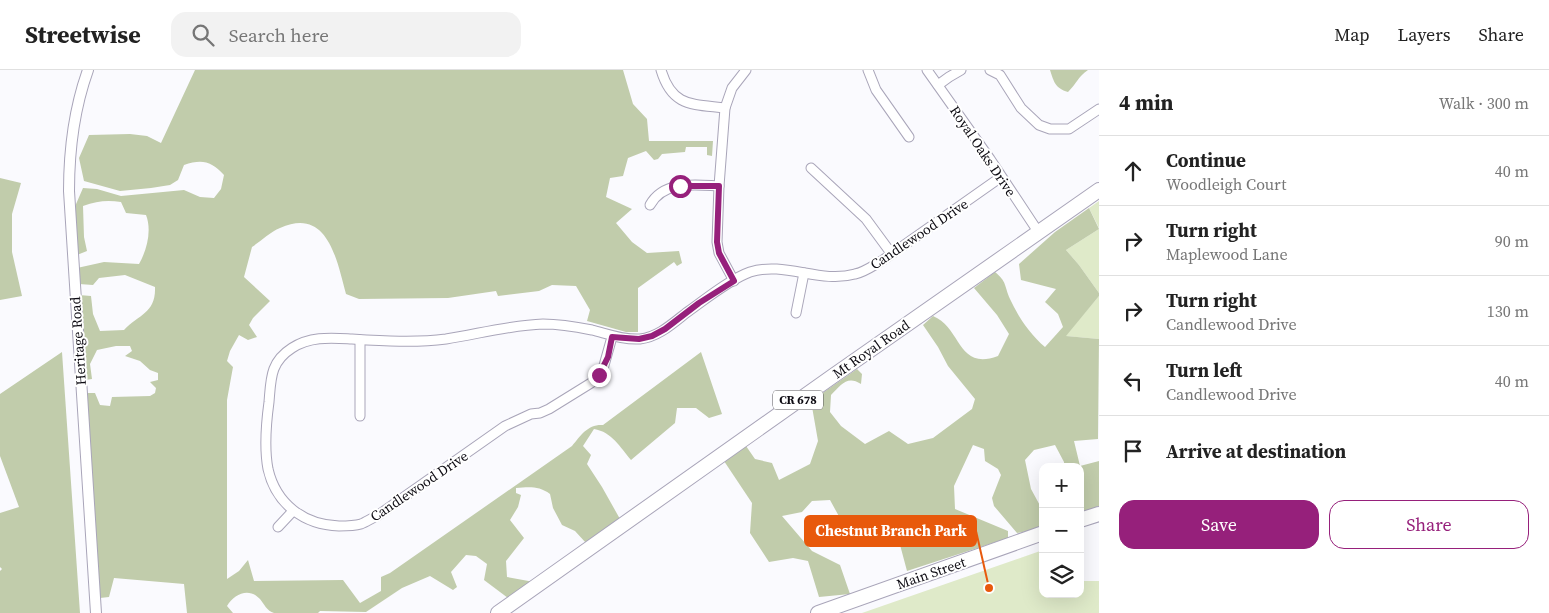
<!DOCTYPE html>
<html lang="en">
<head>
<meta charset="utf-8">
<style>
  body { margin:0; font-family:"Source Serif 4",serif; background:#f2f2f2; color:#222 }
  .controls { position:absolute; right:15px; bottom:15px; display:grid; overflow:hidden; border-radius:10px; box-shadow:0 5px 20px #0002 }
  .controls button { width:45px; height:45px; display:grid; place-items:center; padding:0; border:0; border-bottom:1px solid #e0e0e0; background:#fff; color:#222; font:25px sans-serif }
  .stop { position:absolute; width:15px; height:15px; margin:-11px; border:4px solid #96207b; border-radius:50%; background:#fff }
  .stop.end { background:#96207b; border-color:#fff; box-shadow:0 1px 5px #0008 }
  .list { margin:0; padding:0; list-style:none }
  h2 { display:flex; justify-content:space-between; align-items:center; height:65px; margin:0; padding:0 20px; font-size:21px }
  h2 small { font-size:16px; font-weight:400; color:#767676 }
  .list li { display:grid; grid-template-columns:32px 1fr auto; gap:15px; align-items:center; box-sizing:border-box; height:70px; padding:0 20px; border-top:1px solid #e0e0e0 }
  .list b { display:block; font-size:19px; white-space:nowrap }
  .list p { margin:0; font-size:16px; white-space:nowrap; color:#767676 }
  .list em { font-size:16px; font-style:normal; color:#767676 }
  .actions { display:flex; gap:10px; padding:15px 20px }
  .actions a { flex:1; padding:11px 0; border:1px solid #96207b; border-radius:15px; text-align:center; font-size:18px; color:#96207b }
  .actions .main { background:#96207b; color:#fff }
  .icon { flex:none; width:28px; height:28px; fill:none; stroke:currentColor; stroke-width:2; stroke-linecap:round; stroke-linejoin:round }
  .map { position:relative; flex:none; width:1099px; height:543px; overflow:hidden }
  header { display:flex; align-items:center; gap:30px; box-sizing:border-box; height:70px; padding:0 25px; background:#fff; border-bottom:1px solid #e0e0e0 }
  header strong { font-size:24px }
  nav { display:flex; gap:28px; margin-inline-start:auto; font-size:18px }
  .search { width:350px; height:45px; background:#f2f2f2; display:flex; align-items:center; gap:12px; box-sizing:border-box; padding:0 18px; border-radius:15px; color:#767676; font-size:19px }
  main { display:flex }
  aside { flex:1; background:#fff }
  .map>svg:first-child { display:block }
  .green { fill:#dfeac9 }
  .forest { fill:#c1ccab }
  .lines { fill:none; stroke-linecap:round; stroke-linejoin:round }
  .minor-casing { stroke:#a9a5b9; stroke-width:11 }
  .tertiary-casing { stroke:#a9a5b9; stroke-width:12 }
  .primary-casing { stroke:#a9a5b9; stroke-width:16 }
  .minor { stroke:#fff; stroke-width:9 }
  .tertiary { stroke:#fff; stroke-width:10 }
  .primary { stroke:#fff; stroke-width:14 }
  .route { stroke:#96207b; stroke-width:6 }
  .labels { text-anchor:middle; stroke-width:4; stroke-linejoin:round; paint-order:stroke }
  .shield { fill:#fff; stroke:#565459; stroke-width:1 }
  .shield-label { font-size:12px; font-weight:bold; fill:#0d0b12 }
  .street-label { font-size:14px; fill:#0d0b12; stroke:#fff }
  .leader { fill:none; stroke:#e8590c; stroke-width:2 }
  .callout-dot { fill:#e8590c; stroke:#fff; stroke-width:2 }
  .callout { fill:#e8590c; stroke:#e8590c; stroke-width:2 }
  .callout-label { font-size:15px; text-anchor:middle; font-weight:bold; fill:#fff }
</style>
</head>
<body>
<header>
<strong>Streetwise</strong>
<div class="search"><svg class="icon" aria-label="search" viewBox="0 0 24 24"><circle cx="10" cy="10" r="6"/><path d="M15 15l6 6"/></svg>Search here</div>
<nav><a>Map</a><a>Layers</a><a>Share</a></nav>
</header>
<main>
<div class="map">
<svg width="1099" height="543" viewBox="0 0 1099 543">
  <rect width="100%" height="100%" fill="#fafafe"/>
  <g class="green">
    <path d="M1099,131v27l-10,-20z"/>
    <path d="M1099,159v64l-20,-28 -13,-15z"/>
    <path d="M1099,226v43l-34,-3z"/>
    <path d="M1043,480v44h37v-13h19v32h-237z"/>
  </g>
  <g class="forest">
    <path d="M195,0h428l10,34 14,15 2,22h64l-1,15 -5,-1v-8h-21l-1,5 -23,2 -4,5 -4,1 -8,-9 -18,7 -5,18 -13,2 -4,19 26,12 -16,14 16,19 15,11 32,-2 3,12 -5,3 -3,-4 -36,26v44h-12l-39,-11 3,-11 -14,-24 -24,-1 -13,6 -41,5 -2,-5 -48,7 -89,1 -13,-5c-9,-33 -18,-88 -66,-66 -10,4 -19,13 -28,19l-8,30 26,24 -17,17 -4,7 8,12 -9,3 -9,-5 -9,16 -3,10 6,6 -6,33v179l12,-8 9,-11 6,21 89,-1 17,23 21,-12v-14l9,-4 182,-127c9,-11 16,-22 31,-21l98,-73 21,62 -13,4 -13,-10h-19l-2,15 -44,37c-11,-13 -19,-28 -37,-31l-11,17 8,9 -4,9 15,23 18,32 -34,24 -11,-12 -13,-6 -9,-17 -3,-14c-11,-8 -20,-7 -34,-6v5l5,2 -3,12 -8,13 14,18 -18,23 1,16 27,5 -26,16 -24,-18 3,-16 -11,-8 -10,-1 -15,17 6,15 -4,3 -23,-14 -28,12 -36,24 -46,-1 -2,2c-11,0 -34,0 -44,0 -7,-2 -10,-9 -14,-14 -11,-12 -26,-5 -33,7l6,7h-46l-3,-29 -70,-6 -5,19 -9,1 -14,-205h9l5,12 10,1 2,-9 38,-1 5,-3 1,-5 -6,-6 8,-2v-7l-8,-3 -10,-9 -15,-5 7,-5 -2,-5h-14l-19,4 -7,14 2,15 -7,1 -6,-85 12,1 2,18 7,17 24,-1c15,-16 32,-17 31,-43l-30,-12 -26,3 -6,7 -14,-1 -2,-16 27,-6 35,2c8,-14 13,-34 7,-49l-20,-2 -5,-11c-14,-2 -24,-1 -38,4l1,31 3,14 -10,4 -4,-44 10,-23 14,1 24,7 63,-6 16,7 14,1 7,-9 3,-14c-13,-14 -22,-16 -40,-10l-6,15 -8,5 -19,3 -31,3 -36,-10 -5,-23 10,-23 41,-1 17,2 14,7z"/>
    <path d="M1050,0h38c-11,8 -11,13 -20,22 -13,-4 -14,-10 -18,-22z"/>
    <path d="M0,108l21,5 -9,31v38l10,44 -22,4z"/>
    <path d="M1089,138l10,21 -33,21 13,15 20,28v3l-33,40 33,3 -1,100 -24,2 6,25 19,-5v45l-19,7v-46h-16v-5l-9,-17 -21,5 -9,10 6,29 12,22v15l-9,4 -17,3 -23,-27 -2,-8 9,-23 -3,-6 -13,-8 -1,-12 -11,-4 -19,41 1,23 53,22v7l-101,33 -12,-45 -9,-8 -45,2 -11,-20 -18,1 -10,11 -20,4 30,35 28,14 10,29 -31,3 -11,-36 -15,-3 -24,4 -19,-29 2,-30 -28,-42 22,-15 9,13 17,4 7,17 31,-16 8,-23 -7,-40 46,-32 5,5 -1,10c-14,-9 -20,1 -30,11l-1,17 11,14 24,18 24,-13 19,13 25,-6 39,-29 3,-10 -27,-33 -10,-19 -15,-22 10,-9c29,12 24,55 65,40l11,-22 -12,-19 -23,-27 21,-16c12,10 9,13 15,27 9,19 20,35 35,48l18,-20 -5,-13 -13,-12 11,-13 -35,-9 -2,-16 36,-32z"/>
    <path d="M62,282l18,261h-80v-42l2,-2 -2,-2v-54l19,-6 -19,-51v-62z"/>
  </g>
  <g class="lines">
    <defs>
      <g id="minor">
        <path d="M661,0c11,37 31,34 64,38"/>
        <path d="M868,0l8,20 33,47"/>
        <path d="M927,0l63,89 49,74"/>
        <path d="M990,0l10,5 21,33 18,17 11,4h19l30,-20"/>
        <path d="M938,15l11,-8 12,-7"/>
        <path d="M811,98l55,51 25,34"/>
        <path d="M650,135c14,-25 45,-20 69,-19"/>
        <path d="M734,211l-15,-28 -2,-11 2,-56 6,-78 7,-20 14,-18"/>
        <path d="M796,243l8,-40"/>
        <path d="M612,267l-9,32 -12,14 -42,26 -9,4 -9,1 -26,12 -128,90c-5,2 -11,6 -16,8 -7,2 -15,2 -22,2 -35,-1 -63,-22 -71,-57 -4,-21 -2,-45 1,-67 2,-23 1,-40 23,-54 19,-12 39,-10 60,-9 31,2 64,4 94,0 32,-5 65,-14 97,-15 16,0 34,3 49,6 16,4 31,10 48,9 18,-2 32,-15 46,-26 17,-12 44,-34 64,-41 35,-11 70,12 105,2 10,-2 19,-9 28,-14l118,-83"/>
        <path d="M360,346v-76"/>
        <path d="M278,457l15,-16"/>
      </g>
      <path id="tertiary" d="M88,0c-14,39 -19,80 -19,121l27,422"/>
      <g id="primary">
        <path d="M1080,450l19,-6"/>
        <path d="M498,543l335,-237 266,-186"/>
        <path d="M818,543l225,-80"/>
      </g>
    </defs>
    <use href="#minor" class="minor-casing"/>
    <use href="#tertiary" class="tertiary-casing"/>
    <use href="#primary" class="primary-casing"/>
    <use href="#minor" class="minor"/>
    <use href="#tertiary" class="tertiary"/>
    <use href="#primary" class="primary"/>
  </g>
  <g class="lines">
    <path class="route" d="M599,305l9,-18 4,-20 27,2 13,-3 13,-7 34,-26 35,-22 -15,-28 -2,-11 2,-56h-39"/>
  </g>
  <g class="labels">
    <rect class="shield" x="773" y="320.5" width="50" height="19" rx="4"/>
    <g class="shield-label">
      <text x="798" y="334">CR 678</text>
    </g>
    <g class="street-label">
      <text transform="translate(983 81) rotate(56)" y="5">Royal Oaks Drive</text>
      <text transform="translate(919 164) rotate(-34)" y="5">Candlewood Drive</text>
      <text transform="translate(78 271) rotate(-94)" y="5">Heritage Road</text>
      <text transform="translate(871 279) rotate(-35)" y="5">Mt Royal Road</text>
      <text transform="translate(419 416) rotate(-34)" y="5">Candlewood Drive</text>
      <text transform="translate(931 503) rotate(-19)" y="5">Main Street</text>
    </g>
  </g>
  <path class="leader" d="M989 518L976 461"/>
  <circle class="callout-dot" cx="989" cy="518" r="5"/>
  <rect class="callout" x="805" y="446" width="171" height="30" rx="5"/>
  <g class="callout-label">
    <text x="891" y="466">Chestnut Branch Park</text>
  </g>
</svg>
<div class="controls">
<button>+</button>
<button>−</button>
<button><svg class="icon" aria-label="layers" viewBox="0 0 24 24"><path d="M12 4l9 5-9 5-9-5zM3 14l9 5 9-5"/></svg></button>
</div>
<div class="stop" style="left:680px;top:116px"></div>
<div class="stop end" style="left:599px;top:305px"></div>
</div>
<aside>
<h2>4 min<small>Walk · 300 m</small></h2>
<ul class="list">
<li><svg class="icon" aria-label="ahead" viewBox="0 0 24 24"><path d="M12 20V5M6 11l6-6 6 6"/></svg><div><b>Continue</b><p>Woodleigh Court</p></div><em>40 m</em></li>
<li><svg class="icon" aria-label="right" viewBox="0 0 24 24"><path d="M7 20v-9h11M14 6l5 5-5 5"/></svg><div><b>Turn right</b><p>Maplewood Lane</p></div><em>90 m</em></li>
<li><svg class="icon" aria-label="right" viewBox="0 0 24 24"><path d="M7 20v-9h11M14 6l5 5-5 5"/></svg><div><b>Turn right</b><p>Candlewood Drive</p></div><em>130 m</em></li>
<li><svg class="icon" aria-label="left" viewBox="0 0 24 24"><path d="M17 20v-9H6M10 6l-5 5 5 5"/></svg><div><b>Turn left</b><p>Candlewood Drive</p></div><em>40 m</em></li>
<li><svg class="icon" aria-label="arrive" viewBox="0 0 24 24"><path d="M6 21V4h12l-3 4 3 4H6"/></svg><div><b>Arrive at destination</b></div></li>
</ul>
<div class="actions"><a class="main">Save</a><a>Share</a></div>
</aside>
</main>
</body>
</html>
